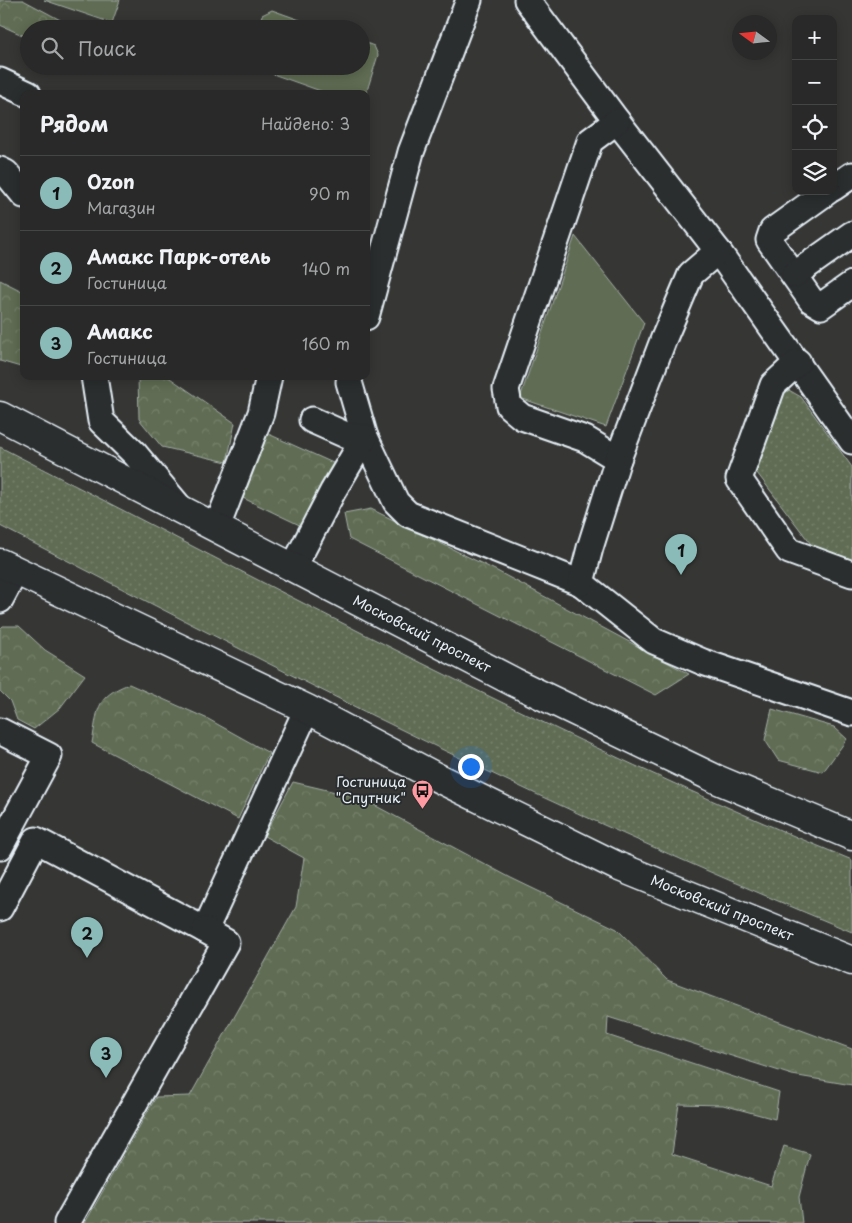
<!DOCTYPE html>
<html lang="ru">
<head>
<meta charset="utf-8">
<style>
  body { margin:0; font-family:"Playpen Sans",sans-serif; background:#303130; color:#f1f3f6 }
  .controls { position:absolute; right:15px; top:15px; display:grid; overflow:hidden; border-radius:10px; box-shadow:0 2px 12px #0003 }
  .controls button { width:45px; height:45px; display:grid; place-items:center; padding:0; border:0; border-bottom:1px solid #444545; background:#282928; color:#f1f3f6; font:25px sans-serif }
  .compass { position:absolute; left:732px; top:15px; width:45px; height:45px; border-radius:50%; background:#282928; box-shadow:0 2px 12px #0003; rotate:285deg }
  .you { position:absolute; left:470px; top:766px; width:18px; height:18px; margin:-12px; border:4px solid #fff; border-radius:50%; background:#1a73e8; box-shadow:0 0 0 8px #1a73e833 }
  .badge { display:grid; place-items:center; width:32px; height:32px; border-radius:50%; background:#8bbbb9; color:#111; font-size:16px; font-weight:700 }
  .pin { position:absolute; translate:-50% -41px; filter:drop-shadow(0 1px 2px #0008) }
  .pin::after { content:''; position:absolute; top:26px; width:18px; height:15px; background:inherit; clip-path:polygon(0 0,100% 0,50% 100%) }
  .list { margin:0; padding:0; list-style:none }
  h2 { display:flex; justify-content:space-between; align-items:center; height:65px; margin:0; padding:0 20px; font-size:21px }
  h2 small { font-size:16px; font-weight:400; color:#a5a6a8 }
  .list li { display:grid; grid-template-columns:32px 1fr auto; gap:15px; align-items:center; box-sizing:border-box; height:75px; padding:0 20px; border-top:1px solid #444545 }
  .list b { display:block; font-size:19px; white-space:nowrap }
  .list p { margin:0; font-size:16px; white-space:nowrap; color:#a5a6a8 }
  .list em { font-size:16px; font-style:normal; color:#a5a6a8 }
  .icon { flex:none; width:28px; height:28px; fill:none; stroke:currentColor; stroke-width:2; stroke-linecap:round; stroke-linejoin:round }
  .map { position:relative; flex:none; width:852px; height:1223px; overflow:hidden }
  .search { position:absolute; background:#282928; box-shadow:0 2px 12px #0003; left:20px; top:20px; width:350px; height:55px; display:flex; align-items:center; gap:12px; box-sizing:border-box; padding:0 18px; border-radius:28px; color:#a5a6a8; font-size:19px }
  .panel { position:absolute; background:#282928; box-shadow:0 2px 12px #0003; left:20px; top:90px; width:350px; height:290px; border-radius:10px }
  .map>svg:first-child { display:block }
  .grass { fill:url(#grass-dots); stroke:#a4aea6 }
  .forest { fill:url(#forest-crowns); stroke:#a4aea6 }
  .park { fill:#606c53; stroke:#a4aea6 }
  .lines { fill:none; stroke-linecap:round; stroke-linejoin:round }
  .minor-casing { stroke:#e8f1f8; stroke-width:29 }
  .major-casing { stroke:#e8f1f8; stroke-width:31 }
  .minor { stroke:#2a2d2e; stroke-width:25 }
  .major { stroke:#2a2d2e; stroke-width:28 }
  .labels { text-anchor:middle; stroke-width:4; stroke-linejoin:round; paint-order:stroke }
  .street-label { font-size:14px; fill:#e8f1f8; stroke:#2a2d2e }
  .poi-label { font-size:14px; fill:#e8f1f8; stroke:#2a2d2e; text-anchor:end }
</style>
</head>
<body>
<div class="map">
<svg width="852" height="1223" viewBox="0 0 852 1223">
  <defs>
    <pattern id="grass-dots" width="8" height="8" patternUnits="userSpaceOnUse" patternTransform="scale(1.25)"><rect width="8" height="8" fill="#606c53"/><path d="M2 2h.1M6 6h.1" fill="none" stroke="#77816c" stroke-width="1.8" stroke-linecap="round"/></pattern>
    <pattern id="forest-crowns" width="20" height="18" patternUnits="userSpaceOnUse" patternTransform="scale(1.25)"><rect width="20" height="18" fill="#606c53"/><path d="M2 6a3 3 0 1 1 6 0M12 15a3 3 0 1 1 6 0" fill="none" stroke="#77816c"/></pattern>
  </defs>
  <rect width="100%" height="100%" fill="#363735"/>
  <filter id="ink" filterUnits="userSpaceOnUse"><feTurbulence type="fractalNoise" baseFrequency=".02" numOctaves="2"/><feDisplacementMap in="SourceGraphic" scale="10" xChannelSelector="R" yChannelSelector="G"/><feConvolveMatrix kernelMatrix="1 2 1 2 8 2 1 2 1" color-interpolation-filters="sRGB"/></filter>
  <g filter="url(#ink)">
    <g class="grass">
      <path d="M787,389l14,8 51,70v99l-32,-10 -69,-91 25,-67z"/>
      <path d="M0,447c281,144 559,294 852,413v72c-123,-51 -245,-104 -365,-161 -164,-78 -325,-162 -487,-245z"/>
    </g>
    <g class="forest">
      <path d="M0,0h23l54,29h-48v9l-29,-13z"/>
      <path d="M0,280l24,12v76l-24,-7z"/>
      <path d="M138,376h29l68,47 -8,39 -65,-15 -23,-28z"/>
      <path d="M264,432l78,35 -32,63 -67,-32z"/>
      <path d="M371,509l126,62 192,103 -33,21 -307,-156 -5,-25z"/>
      <path d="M3,626h16l26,24 40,25 -25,33 -26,21 -17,-9 -7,-19 -10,-10v-62z"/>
      <path d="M129,684l79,35 61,34 -31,66 -146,-76c6,-32 2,-46 37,-59z"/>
      <path d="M772,709l62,18 13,12 -24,33 -45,-12 -13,-20z"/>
      <path d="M293,782l68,16 150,80 106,51 50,51 185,69v36l-60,-10 -184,-58 -1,18 172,57 -4,27 -52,-14 -44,-1 -7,50 99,32 13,-40 26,8 -11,43 3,26h-717l71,-126 34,-1 106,-189 8,-49 -40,-22z"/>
    </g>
    <g class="park">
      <path d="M44,0h76l-8,23z"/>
      <path d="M272,10l53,19h-67l4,-14z"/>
      <path d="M361,41l13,5 4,9 -12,39h-37l-73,-26 -2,-2h107z"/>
      <path d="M575,236l69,87 -38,104 -86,-29z"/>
    </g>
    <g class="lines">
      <defs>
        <g id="minor">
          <path d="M527,0l90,121 101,130 134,190"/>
          <path d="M0,81l28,13"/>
          <path d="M617,121l-27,20 -84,248 3,17 13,11 63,22 33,20"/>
          <path d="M0,170l6,3 18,22"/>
          <path d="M833,188l19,-13"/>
          <path d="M828,191l-56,40 -3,9 42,60 10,6 31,-22"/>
          <path d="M794,275l58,-41"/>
          <path d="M366,317l45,-165 58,-152"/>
          <path d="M798,362l-25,23 -34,94 50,72 63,23"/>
          <path d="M94,376l7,45 34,33 46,55"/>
          <path d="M350,376l-1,6 16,55 31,65 12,12 173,69 73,58 49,21 149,51"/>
          <path d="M217,527l44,-114 8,-37"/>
          <path d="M293,568l40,-77 32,-54 -17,-1 -36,-16"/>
          <path d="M581,583l9,-35 28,-89 46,-121 27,-64 27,-23"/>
          <path d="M0,600l15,-28"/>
          <path d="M0,731l49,25 -49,91"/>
          <path d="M0,908l36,-68 169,90 102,-221"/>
          <path d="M67,1223l159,-281 -21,-12"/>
        </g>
        <g id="major">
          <path d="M0,416l514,266 202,97 136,57"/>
          <path d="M0,563l307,146 129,68 181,89 235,95"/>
        </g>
      </defs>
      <use href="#minor" class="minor-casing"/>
      <use href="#major" class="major-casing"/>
      <use href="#minor" class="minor"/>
      <use href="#major" class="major"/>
    </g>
  </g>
  <defs>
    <symbol id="bus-pin" viewBox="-11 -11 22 30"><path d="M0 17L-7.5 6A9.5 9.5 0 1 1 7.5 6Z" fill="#ff9aa2" stroke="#2a2d2e"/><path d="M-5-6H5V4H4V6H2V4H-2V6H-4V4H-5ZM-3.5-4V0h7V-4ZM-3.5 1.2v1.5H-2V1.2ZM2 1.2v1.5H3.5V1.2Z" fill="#111"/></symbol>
  </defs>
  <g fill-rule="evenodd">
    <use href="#bus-pin" x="410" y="778" width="25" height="34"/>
  </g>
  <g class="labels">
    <g class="street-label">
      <text transform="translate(422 634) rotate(27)" y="5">Московский проспект</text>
      <text transform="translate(722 908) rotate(22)" y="5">Московский проспект</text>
    </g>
    <g class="poi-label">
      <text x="406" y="787">Гостиница<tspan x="406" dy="16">"Спутник"</tspan></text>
    </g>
  </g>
</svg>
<div class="controls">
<button>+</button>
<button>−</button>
<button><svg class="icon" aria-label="locate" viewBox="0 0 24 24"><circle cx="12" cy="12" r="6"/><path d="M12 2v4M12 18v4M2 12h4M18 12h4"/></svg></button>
<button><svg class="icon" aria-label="layers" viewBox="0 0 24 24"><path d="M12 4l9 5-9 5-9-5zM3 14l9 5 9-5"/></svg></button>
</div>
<svg class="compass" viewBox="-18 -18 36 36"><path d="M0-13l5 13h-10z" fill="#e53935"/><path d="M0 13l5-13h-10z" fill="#a5a6a8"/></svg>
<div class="you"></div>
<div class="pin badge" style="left:681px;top:575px">1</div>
<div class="pin badge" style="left:87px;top:958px">2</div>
<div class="pin badge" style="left:106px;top:1078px">3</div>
<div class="search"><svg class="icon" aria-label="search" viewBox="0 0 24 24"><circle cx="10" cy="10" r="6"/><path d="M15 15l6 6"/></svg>Поиск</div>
<section class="panel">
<h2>Рядом<small>Найдено: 3</small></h2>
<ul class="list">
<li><span class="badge">1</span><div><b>Ozon</b><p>Магазин</p></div><em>90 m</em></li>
<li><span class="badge">2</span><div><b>Амакс Парк-отель</b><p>Гостиница</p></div><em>140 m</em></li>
<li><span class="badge">3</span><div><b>Амакс</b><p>Гостиница</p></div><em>160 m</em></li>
</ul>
</section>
</div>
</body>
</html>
